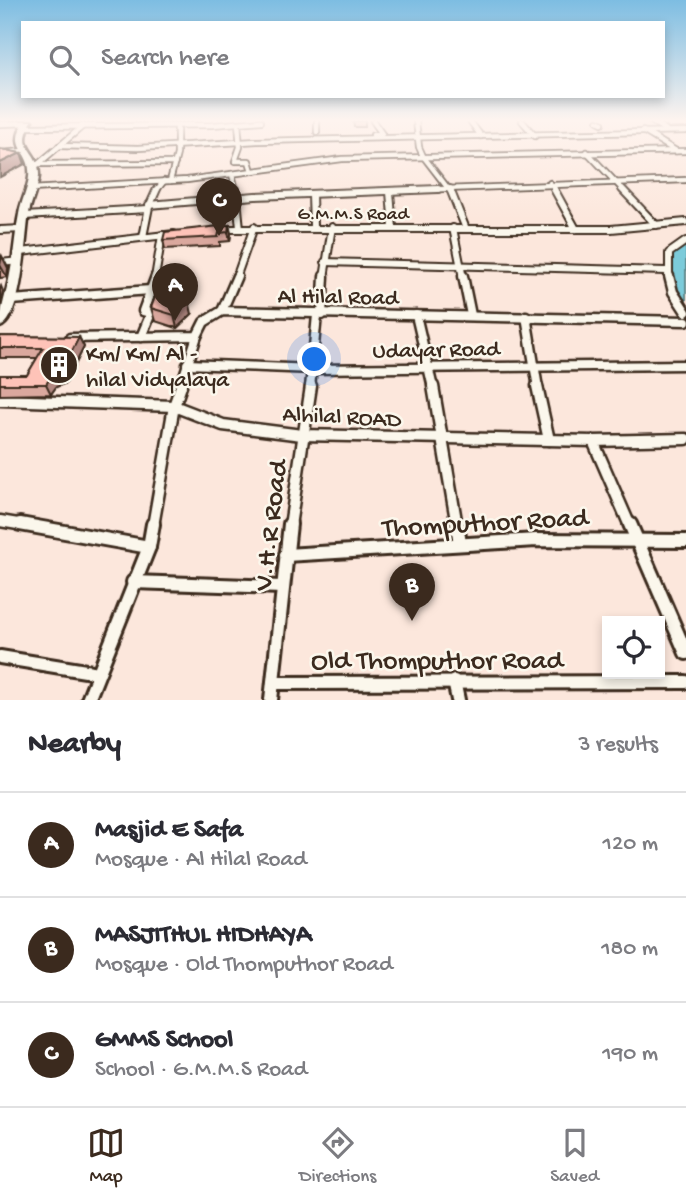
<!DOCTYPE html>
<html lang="en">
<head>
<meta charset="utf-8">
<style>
  body { margin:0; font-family:"Gochi Hand",sans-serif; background:#f7f7f7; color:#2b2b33 }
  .controls { position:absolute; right:21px; bottom:21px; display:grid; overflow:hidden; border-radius:0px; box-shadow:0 4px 10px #0003 }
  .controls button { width:63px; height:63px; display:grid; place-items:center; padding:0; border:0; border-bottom:2px solid #e1e1e2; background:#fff; color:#2b2b33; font:35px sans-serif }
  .you { position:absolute; left:315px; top:360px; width:24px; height:24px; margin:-18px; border:5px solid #fff; border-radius:50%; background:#1a73e8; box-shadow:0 0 0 10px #1a73e833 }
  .badge { display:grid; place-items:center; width:46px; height:46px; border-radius:50%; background:#3b2a1e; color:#fff; font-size:23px; font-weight:700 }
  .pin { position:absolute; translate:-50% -58px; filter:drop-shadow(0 2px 4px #0008) }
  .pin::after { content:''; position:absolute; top:37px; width:24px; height:21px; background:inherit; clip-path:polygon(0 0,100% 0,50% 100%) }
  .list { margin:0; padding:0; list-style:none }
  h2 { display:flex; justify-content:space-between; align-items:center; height:91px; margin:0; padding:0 28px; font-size:30px }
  h2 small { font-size:23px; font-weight:400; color:#7c7c81 }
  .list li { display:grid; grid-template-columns:46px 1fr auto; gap:21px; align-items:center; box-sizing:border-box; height:105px; padding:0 28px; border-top:2px solid #e1e1e2 }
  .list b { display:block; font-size:26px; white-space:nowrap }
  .list p { margin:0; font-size:23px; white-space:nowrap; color:#7c7c81 }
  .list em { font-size:23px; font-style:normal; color:#7c7c81 }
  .icon { flex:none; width:38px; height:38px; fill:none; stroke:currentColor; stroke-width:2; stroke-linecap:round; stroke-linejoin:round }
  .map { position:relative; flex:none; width:686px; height:700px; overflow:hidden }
  .search { position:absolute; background:#fff; box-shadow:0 4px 10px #0003; left:21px; right:21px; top:21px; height:77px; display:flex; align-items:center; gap:18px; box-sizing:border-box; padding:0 24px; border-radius:0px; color:#7c7c81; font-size:26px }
  .sheet { height:406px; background:#fff }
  nav { display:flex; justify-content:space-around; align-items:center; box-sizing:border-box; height:98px; border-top:2px solid #e1e1e2; background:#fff; font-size:19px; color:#7c7c81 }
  nav a { display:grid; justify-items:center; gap:4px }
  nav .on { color:#3b2a1e }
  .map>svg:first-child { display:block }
  .water { fill:#7ccbda; stroke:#628b8f; stroke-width:2 }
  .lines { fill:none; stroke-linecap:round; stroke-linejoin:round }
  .street-far4-casing { stroke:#3b2a1e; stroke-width:8 }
  .street-far3-casing { stroke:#3b2a1e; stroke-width:10 }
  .street-far2-casing { stroke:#3b2a1e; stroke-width:13 }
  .street-far1-casing { stroke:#3b2a1e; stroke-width:15 }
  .street-casing { stroke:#3b2a1e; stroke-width:18 }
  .highway-casing { stroke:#3b2a1e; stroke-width:5 }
  .street-far4 { stroke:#fbf7ec; stroke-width:4.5 }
  .street-far3 { stroke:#fbf7ec; stroke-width:6 }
  .street-far2 { stroke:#fbf7ec; stroke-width:8 }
  .street-far1 { stroke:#fbf7ec; stroke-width:10 }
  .street { stroke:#fbf7ec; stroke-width:12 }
  .highway { fill:#fbf7ec; fill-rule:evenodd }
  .wall { fill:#daa89e; stroke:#3b2a1e; stroke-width:2 }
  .shaded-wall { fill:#b28881; stroke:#3b2a1e; stroke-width:2 }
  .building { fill:#fec3b8; stroke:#3b2a1e; stroke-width:2 }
  .labels { text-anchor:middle; stroke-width:5; stroke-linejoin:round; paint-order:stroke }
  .far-street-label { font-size:19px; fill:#3b2a1e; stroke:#fbf7ec }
  .street-label { font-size:23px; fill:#3b2a1e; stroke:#fbf7ec }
  .poi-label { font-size:23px; fill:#3b2a1e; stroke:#fbf7ec; text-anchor:start }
  .near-street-label { font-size:28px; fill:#3b2a1e; stroke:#fbf7ec }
</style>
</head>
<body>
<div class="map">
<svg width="686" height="700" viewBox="0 0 686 700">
  <rect width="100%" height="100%" fill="#fce7dc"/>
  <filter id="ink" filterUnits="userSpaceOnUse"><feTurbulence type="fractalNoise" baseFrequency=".0143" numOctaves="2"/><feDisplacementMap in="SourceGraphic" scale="14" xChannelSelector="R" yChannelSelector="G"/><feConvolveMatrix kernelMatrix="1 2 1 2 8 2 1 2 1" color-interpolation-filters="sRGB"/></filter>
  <g filter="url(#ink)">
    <path class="water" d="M686,244v68l-12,-15 -5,-43z"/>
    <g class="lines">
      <defs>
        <g id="street-far4">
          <path d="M317,121v11"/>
          <path d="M373,121l9,13 -9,1"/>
          <path d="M416,121l3,26 4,9 27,35"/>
          <path d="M470,121l11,15"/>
          <path d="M522,121l13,15"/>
          <path d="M598,121l4,2"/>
          <path d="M651,121l15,9"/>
          <path d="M238,123l2,24 -5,14h14l3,10"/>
          <path d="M0,124l27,-1"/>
          <path d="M25,127l187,-2 49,-4"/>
          <path d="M643,131l33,20"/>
          <path d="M59,146l79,2 119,-7 429,-10"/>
          <path d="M587,152l37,39"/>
          <path d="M0,153l24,-2"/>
          <path d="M38,164l137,-1"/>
          <path d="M37,165l46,-39"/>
          <path d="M232,174l4,17"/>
          <path d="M170,181l7,-27v-29"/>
          <path d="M550,183l5,8"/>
          <path d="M31,189l156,-9 155,-21 344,-8"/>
          <path d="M156,191l8,-10"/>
          <path d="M391,191l295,-11"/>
        </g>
        <g id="street-far3">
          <path d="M236,189l4,39"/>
          <path d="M450,189l16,40"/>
          <path d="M554,189l22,40"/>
          <path d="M622,189l34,36"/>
          <path d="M390,192l3,36"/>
          <path d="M312,195l1,32"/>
          <path d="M149,205l106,-9 183,-7"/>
          <path d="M24,216l124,-7"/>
          <path d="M453,228l10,50"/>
          <path d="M222,229h389l75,-7"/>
          <path d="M0,230l23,-1"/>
          <path d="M143,237l6,-30 8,-18"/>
          <path d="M21,252l153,-18"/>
          <path d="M325,262l341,9"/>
          <path d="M0,263l20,-2"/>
          <path d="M155,278l7,-43"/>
          <path d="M236,278l18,-51"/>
          <path d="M324,278l8,-51"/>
          <path d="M669,278v-25l17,-12"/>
        </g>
        <g id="street-far2">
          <path d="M463,276l8,39"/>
          <path d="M669,276l4,16 13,20"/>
          <path d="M11,300l140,-10"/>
          <path d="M222,311l15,-35"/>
          <path d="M322,315l2,-39"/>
          <path d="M416,315l17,73"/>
          <path d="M526,316l12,72"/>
          <path d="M141,337l10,-24 -8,-2 13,-35"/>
          <path d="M70,338l127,-2 7,-14 18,-11 464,10"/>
          <path d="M187,364l126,5 373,-4"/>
          <path d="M180,388l17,-52"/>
          <path d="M310,388l7,-73"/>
        </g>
        <g id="street-far1">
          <path d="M433,386l24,140"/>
          <path d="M537,386l12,54"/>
          <path d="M0,400l174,6 49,19 79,10 291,6 93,-2"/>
          <path d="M593,441l37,85"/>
          <path d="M0,521l30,5"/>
          <path d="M153,526l21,-120 7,-20"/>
          <path d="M290,526l21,-140"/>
        </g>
        <g id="street">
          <path d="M20,524l129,23"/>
          <path d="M457,524l3,20"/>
          <path d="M630,524l56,129"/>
          <path d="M286,555l250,-15 150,1"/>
          <path d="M133,582l149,5"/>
          <path d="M0,657l98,16"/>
          <path d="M454,681l4,19"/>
          <path d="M273,683l413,-1"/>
          <path d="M88,700l61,-153 4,-23"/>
          <path d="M271,700l19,-176"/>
        </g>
        <path id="highway" d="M24,121h8c-17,31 8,27 7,55 -1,13 -8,25 -10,37 -4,23 -6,106 -29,114 0,-19 7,-35 10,-53 4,-20 5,-41 9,-60 2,-13 9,-25 10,-37 3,-28 -22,-25 -5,-56z"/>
      </defs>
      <use href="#street-far4" class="street-far4-casing"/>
      <use href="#street-far3" class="street-far3-casing"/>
      <use href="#street-far2" class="street-far2-casing"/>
      <use href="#street-far1" class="street-far1-casing"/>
      <use href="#street" class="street-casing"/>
      <use href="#highway" class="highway-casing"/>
      <use href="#street-far4" class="street-far4"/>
      <use href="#street-far3" class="street-far3"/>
      <use href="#street-far2" class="street-far2"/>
      <use href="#street-far1" class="street-far1"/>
      <use href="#street" class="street"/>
      <use href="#highway" class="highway"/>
    </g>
    <g class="wall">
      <path d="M353,121h12v6h-11z"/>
      <path d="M229,225l2,9 -1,7 -10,1v4l-55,3 -2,-9z"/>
      <path d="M0,255l8,13 -1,9 -7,1z"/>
      <path d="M151,308l41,6 -15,14 -22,-7z"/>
      <path d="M0,336l79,1 5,10 -18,36 -10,4 -5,7 -51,1v-20h27l10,-17h-37z"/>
    </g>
    <g class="shaded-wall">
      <path d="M21,153l4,11 -25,13v-14z"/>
      <path d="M229,225l2,9 -1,7 -2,-9z"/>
      <path d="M2,256l6,12 -1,9 -7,-12z"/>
      <path d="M1,286l2,5 -3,14v-17z"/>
      <path d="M189,301l3,13 -15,14 -3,-13z"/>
      <path d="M79,337l5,10 -18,36 -10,4 -5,7 -5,-10z"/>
    </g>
    <g class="building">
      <path d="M0,149l21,4 -21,10z"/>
      <path d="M229,225l-1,7 -9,1 -1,4 -55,3 2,-8z"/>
      <path d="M162,292l27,9 -15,14 -23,-7 4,-11h4z"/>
      <path d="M0,336l79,1 -18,36 -10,4 -5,7h-46v-9h27l16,-27h-43z"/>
    </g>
  </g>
  <linearGradient id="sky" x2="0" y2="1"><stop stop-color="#7dbde2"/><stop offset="0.55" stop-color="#fef4ef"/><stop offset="1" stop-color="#fef4ef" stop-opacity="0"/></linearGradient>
  <rect width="686" height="219" fill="url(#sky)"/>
  <defs>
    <symbol id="building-disc" viewBox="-11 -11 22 22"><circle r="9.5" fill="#3b2a1e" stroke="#fbf7ec"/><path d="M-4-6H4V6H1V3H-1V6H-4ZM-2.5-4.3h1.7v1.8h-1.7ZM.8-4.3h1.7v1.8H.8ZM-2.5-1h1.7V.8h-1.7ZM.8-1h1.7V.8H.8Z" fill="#fff"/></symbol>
  </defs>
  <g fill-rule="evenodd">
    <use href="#building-disc" x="37" y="343" width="44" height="44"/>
  </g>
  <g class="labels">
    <g class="far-street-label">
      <text x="353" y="219">G.M.M.S Road</text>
    </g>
    <g class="street-label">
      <text transform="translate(338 295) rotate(1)" y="8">Al Hilal Road</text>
      <text transform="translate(436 348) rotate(-1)" y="8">Udayar Road</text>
      <text transform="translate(342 415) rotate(3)" y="8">Alhilal ROAD</text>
    </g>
    <g class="poi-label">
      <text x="86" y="360">Km/ Km/ Al -<tspan x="86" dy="26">hilal Vidyalaya</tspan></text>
    </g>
    <g class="near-street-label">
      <text transform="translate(485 520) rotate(-3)" y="10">Thomputhor Road</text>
      <text transform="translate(268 525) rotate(-83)" y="10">V.H.R Road</text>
      <text x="437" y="668">Old Thomputhor Road</text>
    </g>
  </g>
</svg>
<div class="controls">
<button><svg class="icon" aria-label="locate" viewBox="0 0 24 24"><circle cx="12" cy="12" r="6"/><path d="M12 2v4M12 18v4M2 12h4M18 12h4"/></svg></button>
</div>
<div class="you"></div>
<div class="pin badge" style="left:175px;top:321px">A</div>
<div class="pin badge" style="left:412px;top:621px">B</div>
<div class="pin badge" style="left:219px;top:236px">C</div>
<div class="search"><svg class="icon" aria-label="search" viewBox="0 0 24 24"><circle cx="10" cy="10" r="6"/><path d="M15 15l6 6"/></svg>Search here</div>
</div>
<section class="sheet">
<h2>Nearby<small>3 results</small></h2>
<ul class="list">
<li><span class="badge">A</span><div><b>Masjid E Safa</b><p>Mosque · Al Hilal Road</p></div><em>120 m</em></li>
<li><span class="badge">B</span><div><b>MASJITHUL HIDHAYA</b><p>Mosque · Old Thomputhor Road</p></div><em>180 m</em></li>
<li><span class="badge">C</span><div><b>GMMS School</b><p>School · G.M.M.S Road</p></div><em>190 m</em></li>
</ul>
</section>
<nav>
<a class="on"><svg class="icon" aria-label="map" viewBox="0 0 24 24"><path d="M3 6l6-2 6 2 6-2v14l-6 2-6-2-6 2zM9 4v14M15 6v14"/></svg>Map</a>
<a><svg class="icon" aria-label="directions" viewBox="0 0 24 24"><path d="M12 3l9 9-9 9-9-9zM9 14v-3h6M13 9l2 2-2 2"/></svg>Directions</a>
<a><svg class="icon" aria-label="saved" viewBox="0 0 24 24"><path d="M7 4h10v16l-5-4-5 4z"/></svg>Saved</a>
</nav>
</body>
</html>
